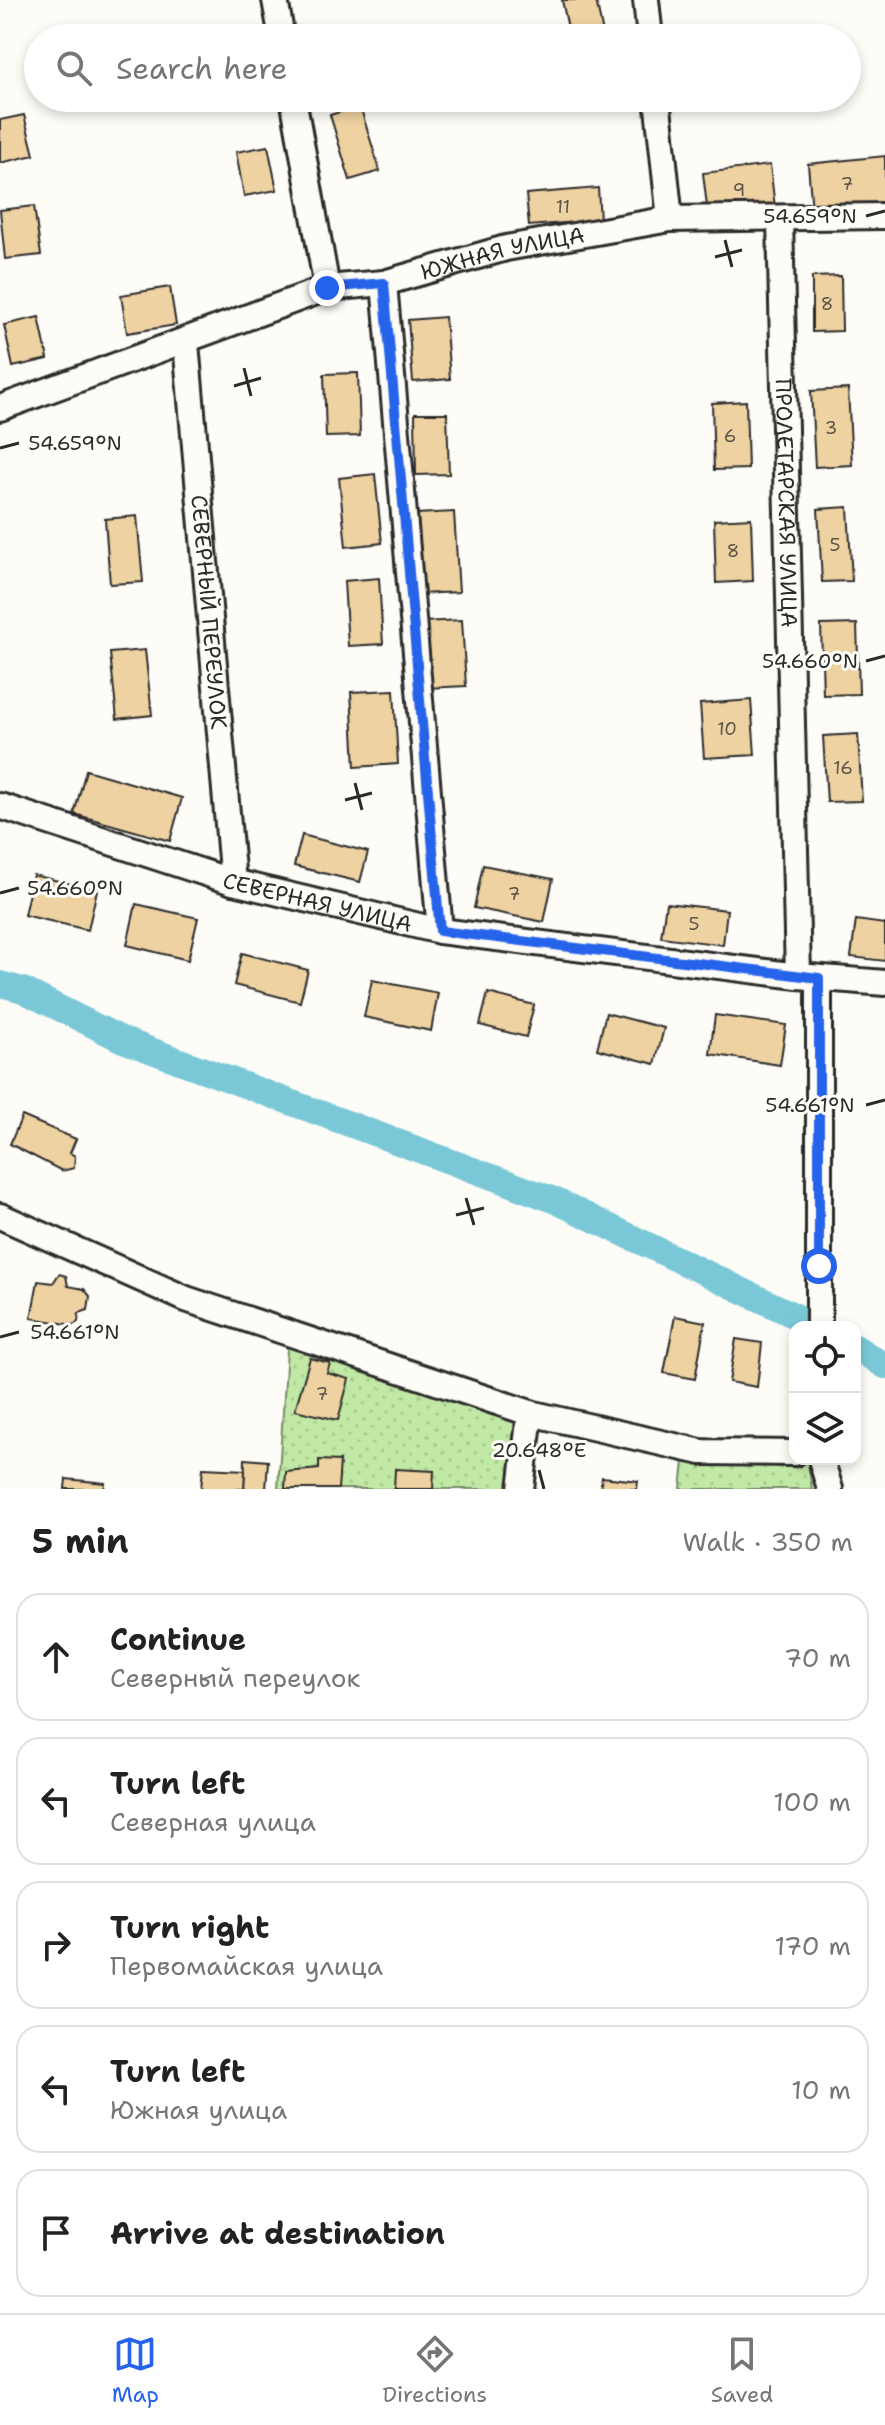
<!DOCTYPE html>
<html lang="en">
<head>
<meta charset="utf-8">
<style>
  body { margin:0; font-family:"Shantell Sans",sans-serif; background:#f2f2f2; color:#222 }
  .controls { position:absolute; right:24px; bottom:24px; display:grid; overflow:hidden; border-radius:16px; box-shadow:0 4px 12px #0003 }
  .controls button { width:72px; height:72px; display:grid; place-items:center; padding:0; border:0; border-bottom:2px solid #e0e0e0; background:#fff; color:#222; font:40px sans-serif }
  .stop { position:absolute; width:24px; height:24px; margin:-18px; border:6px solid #2563eb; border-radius:50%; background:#fff }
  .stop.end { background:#2563eb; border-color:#fff; box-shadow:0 2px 8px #0008 }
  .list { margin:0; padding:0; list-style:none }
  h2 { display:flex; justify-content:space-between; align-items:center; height:104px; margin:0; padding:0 32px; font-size:34px }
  h2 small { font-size:26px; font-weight:400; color:#767676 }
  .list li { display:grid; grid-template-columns:52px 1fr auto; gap:24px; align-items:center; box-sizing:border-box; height:128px; margin:0 16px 16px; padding:0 16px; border:2px solid #e0e0e0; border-radius:24px }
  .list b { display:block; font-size:30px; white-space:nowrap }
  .list p { margin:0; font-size:26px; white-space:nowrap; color:#767676 }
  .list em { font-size:26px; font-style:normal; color:#767676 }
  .icon { flex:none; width:44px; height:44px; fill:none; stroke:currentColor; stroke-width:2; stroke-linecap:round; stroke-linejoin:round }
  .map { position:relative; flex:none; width:885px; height:1489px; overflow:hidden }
  .search { position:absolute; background:#fff; box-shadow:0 4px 12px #0003; left:24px; right:24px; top:24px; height:88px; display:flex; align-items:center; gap:20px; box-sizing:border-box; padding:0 28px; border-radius:44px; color:#767676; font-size:30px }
  .sheet { height:824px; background:#fff }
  nav { display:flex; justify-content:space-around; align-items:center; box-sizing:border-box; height:112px; border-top:2px solid #e0e0e0; background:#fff; font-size:22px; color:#767676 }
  nav a { display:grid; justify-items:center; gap:4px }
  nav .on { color:#2563eb }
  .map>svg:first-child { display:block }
  .garden { fill:url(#garden-dots); stroke:#768a68; stroke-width:2 }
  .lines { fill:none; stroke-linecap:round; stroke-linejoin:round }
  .canal { stroke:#7ac8d7; stroke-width:26 }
  .building { fill:#eed2a2; stroke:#2b2b2b; stroke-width:2 }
  .street-casing { stroke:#2b2b2b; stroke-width:30 }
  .street { stroke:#fdfcf7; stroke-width:24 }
  .route { stroke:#2563eb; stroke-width:10 }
  .ticks { fill:none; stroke:#2b2b2b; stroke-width:3 }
  .labels { text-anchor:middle; stroke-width:6; stroke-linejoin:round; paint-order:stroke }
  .number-label { font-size:18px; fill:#5c5549 }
  .street-label { font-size:22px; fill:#2b2b2b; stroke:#fdfcf7 }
  .ticks-label { font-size:20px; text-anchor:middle; fill:#2b2b2b; stroke:#fdfcf7; stroke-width:6; stroke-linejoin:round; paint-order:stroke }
</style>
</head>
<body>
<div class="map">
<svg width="885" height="1489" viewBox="0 0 885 1489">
  <defs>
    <pattern id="garden-dots" width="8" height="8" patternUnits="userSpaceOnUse" patternTransform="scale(2)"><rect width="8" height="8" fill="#c1e9a5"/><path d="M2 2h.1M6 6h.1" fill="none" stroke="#a6c88e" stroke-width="1.8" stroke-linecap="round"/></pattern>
  </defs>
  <rect width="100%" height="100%" fill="#fdfcf7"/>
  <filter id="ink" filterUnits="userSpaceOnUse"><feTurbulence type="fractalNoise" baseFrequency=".0125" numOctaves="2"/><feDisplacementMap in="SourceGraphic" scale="16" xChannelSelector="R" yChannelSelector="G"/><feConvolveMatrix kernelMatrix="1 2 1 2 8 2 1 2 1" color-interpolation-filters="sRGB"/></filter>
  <g filter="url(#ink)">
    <g class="garden">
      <path d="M288,1334l232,61 -12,94h-230z"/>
      <path d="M685,1452l123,11 4,26h-131z"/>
    </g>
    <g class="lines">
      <g class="canal">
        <path d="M0,984l23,6 100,50 431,160 264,127"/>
        <path d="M855,1347l30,19"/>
      </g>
    </g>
    <g class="building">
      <path d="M562,0h34l8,38h-34z"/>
      <path d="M360,106l20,65 -30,9 -20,-65z"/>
      <path d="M24,115l10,40 -34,8v-43z"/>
      <path d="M268,146l9,44 -33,6 -8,-44z"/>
      <path d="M885,156v49l-73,6 -4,-47z"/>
      <path d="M770,165l5,43 -67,7 -5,-42z"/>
      <path d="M598,188l2,32 -71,6 -3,-32z"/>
      <path d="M34,206l7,49 -36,4 -5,-49z"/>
      <path d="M841,276l1,55 -30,1v-55z"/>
      <path d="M170,287l6,38 -49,8 -6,-38z"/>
      <path d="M39,317l9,42 -35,8 -9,-42z"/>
      <path d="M445,317l5,62 -37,3 -5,-62z"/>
      <path d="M358,373l2,63 -34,1 -2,-63z"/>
      <path d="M848,389l4,76 -37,2 -4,-76z"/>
      <path d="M746,401l2,68 -34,1 -2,-67z"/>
      <path d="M415,413h32l2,61 -33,1z"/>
      <path d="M375,474l7,69 -36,4 -7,-69z"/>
      <path d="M848,507l4,74 -30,1 -4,-73z"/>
      <path d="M454,512l5,80 -39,2 -4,-80z"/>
      <path d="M137,516l6,66 -33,2 -5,-65z"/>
      <path d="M751,518l2,63 -37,2 -2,-63z"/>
      <path d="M379,578l4,66 -35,2 -4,-65z"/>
      <path d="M462,620l4,66 -40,2 -4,-66z"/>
      <path d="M857,624l2,70 -36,1 -2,-70z"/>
      <path d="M145,650l7,65 -35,4 -7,-66z"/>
      <path d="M394,690l4,74 -43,3 -4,-75z"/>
      <path d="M751,700l4,55 -51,3 -4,-54z"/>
      <path d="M858,734l4,67 -35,1 -4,-66z"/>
      <path d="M86,770l96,28 -12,43 -96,-27z"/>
      <path d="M302,835l66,17 -8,30 -66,-16z"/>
      <path d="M483,865l70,14 -9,43 -70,-14z"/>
      <path d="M33,875l64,15 -9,40 -64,-15z"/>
      <path d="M666,903l61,7 -4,35 -62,-8z"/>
      <path d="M136,904l62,14 -10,42 -61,-15z"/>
      <path d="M856,920l29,4v37l-34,-4z"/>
      <path d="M242,953l66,17 -8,32 -66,-17z"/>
      <path d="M372,980l66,13 -7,38 -67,-14z"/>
      <path d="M488,993l46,12 -8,32 -46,-12z"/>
      <path d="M606,1013l58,15 -9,36 -58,-15z"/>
      <path d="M715,1015l71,10 -6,40 -70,-11z"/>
      <path d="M22,1116l54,23 -6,14 5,3 -1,12 -12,3 -52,-27z"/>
      <path d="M59,1274l7,2 2,10 16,3 6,7 -2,14 -9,3 -1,9 -5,3 -42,-7 7,-37 15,2z"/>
      <path d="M675,1316l30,6 -10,57 -31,-6z"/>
      <path d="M736,1339l26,4 -5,44 -28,-5z"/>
      <path d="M310,1358l20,5 -3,10 22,6 -11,41 -43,-10z"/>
      <path d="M245,1459l23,2 -2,28h-22z"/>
      <path d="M319,1460l21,1 -2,28h-53l1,-17 33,-3z"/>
      <path d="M203,1468l42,2 -1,19h-43z"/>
      <path d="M395,1469l39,2 -1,18h-39z"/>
      <path d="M602,1477l36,4 -1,8h-37z"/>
      <path d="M66,1479l39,4 -1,6h-39z"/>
    </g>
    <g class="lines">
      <defs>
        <g id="street">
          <path d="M275,0l7,38"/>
          <path d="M646,0l4,38"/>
          <path d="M293,98l34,190"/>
          <path d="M657,98l13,121"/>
          <path id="s1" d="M780,219l18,757"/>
          <path d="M384,283l56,648"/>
          <path id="s2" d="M186,343l47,539"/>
          <path id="s3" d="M0,408l327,-120 57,-5 122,-35 164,-29 215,-3"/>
          <path id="s4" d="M0,806l233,76 207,49 358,45 87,7"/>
          <path d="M819,978v349"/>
          <path d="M0,1216l186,83 344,114 171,39 94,1"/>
          <path d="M821,1459l9,30"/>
          <path d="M521,1489l9,-76"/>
        </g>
      </defs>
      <use href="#street" class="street-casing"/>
      <use href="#street" class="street"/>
    </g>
  </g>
  <g class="lines" filter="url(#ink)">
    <path class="route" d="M327,288l57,-5 56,648 379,47v288"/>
  </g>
  <path class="ticks" d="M866,216l19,-5M725,240l7,27M715,257l27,-7M244,368l7,28M234,386l27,-8M0,448l19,-5M866,661l19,-5M355,783l7,27M345,800l27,-7M0,893l19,-5M866,1105l19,-5M466,1198l8,27M456,1215l28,-7M0,1337l19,-5M539,1470l5,19"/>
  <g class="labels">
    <g class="number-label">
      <text x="847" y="190">7</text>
      <text x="739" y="196">9</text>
      <text x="563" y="213">11</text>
      <text x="827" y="310">8</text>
      <text x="831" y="434">3</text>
      <text x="730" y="442">6</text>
      <text x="835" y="551">5</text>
      <text x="733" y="557">8</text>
      <text x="727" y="735">10</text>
      <text x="843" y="774">16</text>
      <text x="514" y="900">7</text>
      <text x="694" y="930">5</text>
      <text x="322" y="1400">7</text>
    </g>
    <g class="street-label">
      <text dy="8" stroke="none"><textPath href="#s3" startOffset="528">ЮЖНАЯ УЛИЦА</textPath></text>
      <text dy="8" stroke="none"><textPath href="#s1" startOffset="284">ПРОЛЕТАРСКАЯ УЛИЦА</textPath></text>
      <text dy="8" stroke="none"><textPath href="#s2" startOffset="270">СЕВЕРНЫЙ ПЕРЕУЛОК</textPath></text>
      <text dy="8" stroke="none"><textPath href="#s4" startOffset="332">СЕВЕРНАЯ УЛИЦА</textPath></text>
    </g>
  </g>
  <g class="ticks-label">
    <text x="810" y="223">54.659°N</text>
    <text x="75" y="450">54.659°N</text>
    <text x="810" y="668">54.660°N</text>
    <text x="75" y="895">54.660°N</text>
    <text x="810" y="1112">54.661°N</text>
    <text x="75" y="1339">54.661°N</text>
    <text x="539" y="1457">20.648°E</text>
  </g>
</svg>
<div class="controls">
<button><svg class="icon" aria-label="locate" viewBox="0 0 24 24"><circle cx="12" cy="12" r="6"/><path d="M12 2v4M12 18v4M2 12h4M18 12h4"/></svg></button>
<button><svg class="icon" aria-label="layers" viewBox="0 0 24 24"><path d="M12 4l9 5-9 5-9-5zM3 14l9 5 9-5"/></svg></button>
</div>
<div class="stop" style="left:819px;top:1266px"></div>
<div class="stop end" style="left:327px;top:288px"></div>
<div class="search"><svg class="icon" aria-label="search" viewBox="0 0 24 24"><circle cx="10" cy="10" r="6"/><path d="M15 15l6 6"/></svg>Search here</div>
</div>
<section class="sheet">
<h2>5 min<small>Walk · 350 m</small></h2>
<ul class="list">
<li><svg class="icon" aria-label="ahead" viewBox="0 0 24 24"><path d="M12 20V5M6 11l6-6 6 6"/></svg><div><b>Continue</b><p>Северный переулок</p></div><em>70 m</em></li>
<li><svg class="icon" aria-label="left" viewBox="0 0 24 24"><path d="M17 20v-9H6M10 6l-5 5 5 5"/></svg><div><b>Turn left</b><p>Северная улица</p></div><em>100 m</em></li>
<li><svg class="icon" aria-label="right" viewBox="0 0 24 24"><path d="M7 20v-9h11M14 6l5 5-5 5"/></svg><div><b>Turn right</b><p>Первомайская улица</p></div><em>170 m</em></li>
<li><svg class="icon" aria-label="left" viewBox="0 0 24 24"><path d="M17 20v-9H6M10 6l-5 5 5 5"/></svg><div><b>Turn left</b><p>Южная улица</p></div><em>10 m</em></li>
<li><svg class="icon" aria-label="arrive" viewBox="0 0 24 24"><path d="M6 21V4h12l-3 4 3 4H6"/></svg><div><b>Arrive at destination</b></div></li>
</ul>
</section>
<nav>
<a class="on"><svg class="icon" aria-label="map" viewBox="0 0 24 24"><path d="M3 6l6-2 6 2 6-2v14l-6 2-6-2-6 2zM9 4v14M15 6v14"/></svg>Map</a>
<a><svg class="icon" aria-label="directions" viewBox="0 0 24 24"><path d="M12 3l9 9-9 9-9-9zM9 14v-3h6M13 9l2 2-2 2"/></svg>Directions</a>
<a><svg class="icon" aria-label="saved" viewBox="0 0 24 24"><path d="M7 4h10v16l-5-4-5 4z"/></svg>Saved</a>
</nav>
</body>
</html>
